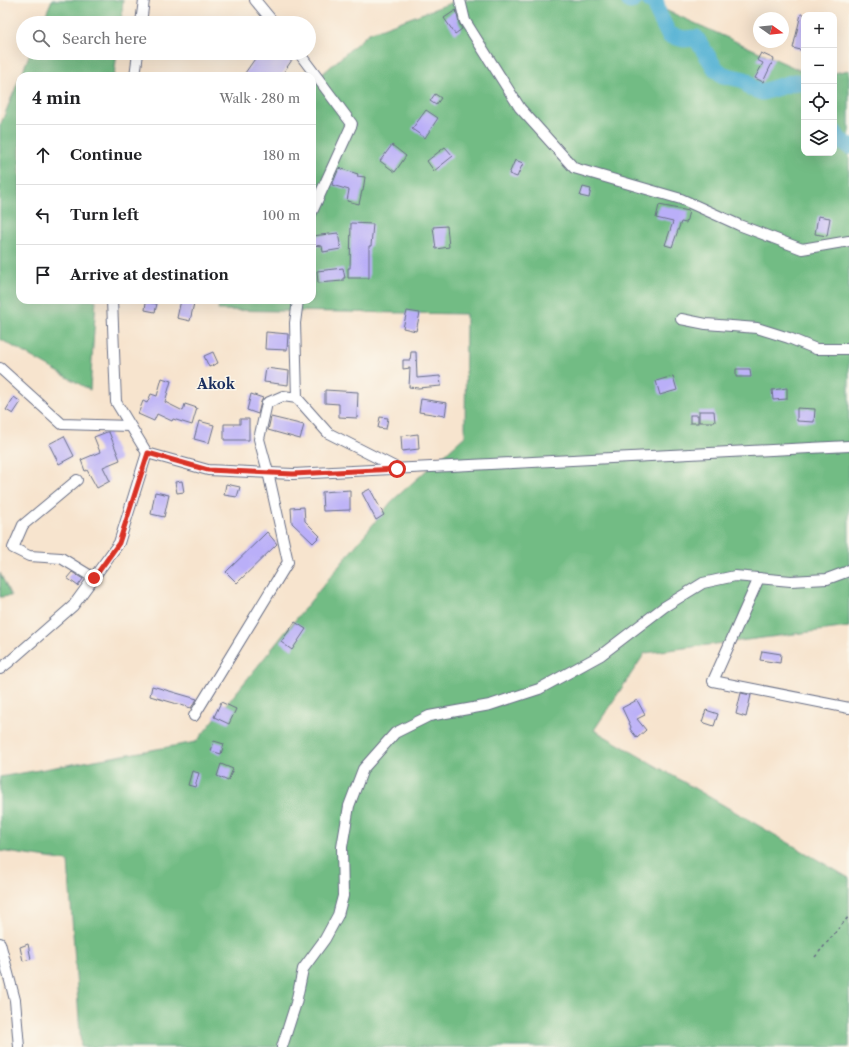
<!DOCTYPE html>
<html lang="en">
<head>
<meta charset="utf-8">
<style>
  body { margin:0; font-family:"Libre Caslon Text",serif; background:#f2f2f2; color:#202124 }
  .controls { position:absolute; right:12px; top:12px; display:grid; overflow:hidden; border-radius:8px; box-shadow:0 4px 16px #0002 }
  .controls button { width:36px; height:36px; display:grid; place-items:center; padding:0; border:0; border-bottom:1px solid #e0e0e0; background:#fff; color:#202124; font:20px sans-serif }
  .compass { position:absolute; left:753px; top:12px; width:36px; height:36px; border-radius:50%; background:#fff; box-shadow:0 4px 16px #0002; rotate:105deg }
  .stop { position:absolute; width:12px; height:12px; margin:-9px; border:3px solid #d93025; border-radius:50%; background:#fff }
  .stop.end { background:#d93025; border-color:#fff; box-shadow:0 1px 4px #0008 }
  .list { margin:0; padding:0; list-style:none }
  h2 { display:flex; justify-content:space-between; align-items:center; height:52px; margin:0; padding:0 16px; font-size:17px }
  h2 small { font-size:13px; font-weight:400; color:#757577 }
  .list li { display:grid; grid-template-columns:26px 1fr auto; gap:12px; align-items:center; box-sizing:border-box; height:60px; padding:0 16px; border-top:1px solid #e0e0e0 }
  .list b { display:block; font-size:15px; white-space:nowrap }
  .list em { font-size:13px; font-style:normal; color:#757577 }
  .icon { flex:none; width:22px; height:22px; fill:none; stroke:currentColor; stroke-width:2; stroke-linecap:round; stroke-linejoin:round }
  .map { position:relative; flex:none; width:849px; height:1047px; overflow:hidden }
  .search { position:absolute; background:#fff; box-shadow:0 4px 16px #0002; left:16px; top:16px; width:300px; height:44px; display:flex; align-items:center; gap:10px; box-sizing:border-box; padding:0 14px; border-radius:22px; color:#757577; font-size:15px }
  .panel { position:absolute; background:#fff; box-shadow:0 4px 16px #0002; left:16px; top:72px; width:300px; height:232px; border-radius:12px }
  .map>svg:first-child { display:block }
  .forest { fill:#72bc84; stroke:#467671 }
  .lines { fill:none; stroke-linecap:round; stroke-linejoin:round }
  .river { stroke:#56b3d4; stroke-width:17 }
  .building { fill:#baaff8 }
  .minor-casing { stroke:#686e85; stroke-width:12 }
  .path { stroke:#686e85; stroke-width:1.5; stroke-dasharray:3 3; stroke-linecap:butt }
  .minor { stroke:#fff; stroke-width:10 }
  .route { stroke:#d93025; stroke-width:5 }
  .labels { text-anchor:middle; stroke-width:3; stroke-linejoin:round; paint-order:stroke }
  .quarter-label { font-size:14px; font-weight:bold; fill:#1b2f5e; stroke:#fbf7ec }
</style>
</head>
<body>
<div class="map">
<svg width="849" height="1047" viewBox="0 0 849 1047">
  <rect width="100%" height="100%" fill="#fbf7ec"/>
  <filter id="ink" filterUnits="userSpaceOnUse"><feTurbulence type="fractalNoise" baseFrequency=".025" numOctaves="2"/><feDisplacementMap in="SourceGraphic" scale="8" xChannelSelector="R" yChannelSelector="G"/><feConvolveMatrix kernelMatrix="1 2 1 2 8 2 1 2 1" color-interpolation-filters="sRGB"/></filter>
  <filter id="wash" filterUnits="userSpaceOnUse"><feTurbulence type="fractalNoise" baseFrequency=".012" numOctaves="4" result="noise"/><feDisplacementMap in="SourceGraphic" scale="16" xChannelSelector="R" yChannelSelector="G"/><feGaussianBlur stdDeviation="0.9" result="paint"/><feColorMatrix in="noise" values="0 0 0 0 0 0 0 0 0 0 0 0 0 0 0 0 0 1.4 0 .05"/><feComposite in="paint" operator="in"/></filter>
  <g filter="url(#wash)">
    <rect width="100%" height="100%" fill="#f7e4ce"/>
    <g class="forest">
      <path d="M52,0h71l-2,23h-79z"/>
      <path d="M459,0h184l161,72v81h30v-80l15,-3v557l-204,26 -51,77 255,148v169h-768l-13,-186 -68,-10v-74l196,-35 196,-241 73,-65 1,-122 -248,-4 2,-10h92v-217l57,-50z"/>
      <path d="M30,53h87l-3,23h-93z"/>
      <path d="M20,77v223h76l-6,90 -90,-51v-213z"/>
      <path d="M0,573l11,23 -11,1z"/>
    </g>
    <g class="lines">
      <g class="river">
        <path d="M629,0l1,1 4,-1"/>
        <path d="M650,0l6,3 2,10 11,22 15,4 12,-1 19,30 8,7 22,5 6,8 11,4 33,-10 9,1"/>
        <path d="M834,132l5,8 10,6"/>
      </g>
    </g>
    <g id="blocks">
      <g class="building">
        <path d="M456,10l3,13 3,6 -7,5 -11,-16z"/>
        <path d="M801,14h3v37l-11,-3z"/>
        <path d="M259,53h34l1,4 -13,19h-32l-4,-3z"/>
        <path d="M761,53l13,6 -11,23 -8,-4 8,-15 -6,-3z"/>
        <path d="M435,94l6,4 -5,7 -6,-4z"/>
        <path d="M426,110l12,8 -13,20 -13,-9z"/>
        <path d="M392,145l14,11 -11,16 -15,-11z"/>
        <path d="M445,147l8,9 -19,15 -7,-10z"/>
        <path d="M515,160l8,3 -6,14 -8,-3z"/>
        <path d="M339,168l19,6 -1,2 8,1 -2,14h-1l-3,13 -12,-3 2,-11 -17,-5z"/>
        <path d="M583,187l8,2 -2,9 -9,-2z"/>
        <path d="M659,205l30,6 -3,12 -5,-1 -9,25 -7,-2 8,-23 -17,-4z"/>
        <path d="M818,216l12,2 -3,18 -12,-2z"/>
        <path d="M351,223l22,1 -2,22h-2v32h-21v-10h2z"/>
        <path d="M447,226l2,21 -13,2 -3,-22z"/>
        <path d="M338,233l3,16 -18,3 -1,-6 -10,-1v-9z"/>
        <path d="M343,268l2,10h-2v3l-25,2 -1,-12z"/>
        <path d="M181,300l13,3 -4,18 -13,-3z"/>
        <path d="M146,302l11,2 -2,8 -10,-2z"/>
        <path d="M407,311l13,2 -4,18 -13,-3z"/>
        <path d="M266,332l22,2 -1,16 -22,-1z"/>
        <path d="M213,352l5,11 -9,4 -5,-11z"/>
        <path d="M411,352h5l1,26 23,-2 1,10 -23,2 -9,-1 1,-19 -7,1v-9h7z"/>
        <path d="M266,368l23,3 -1,14 -24,-3z"/>
        <path d="M736,369h14l1,8h-15z"/>
        <path d="M673,376l4,14 -17,5 -4,-14z"/>
        <path d="M162,378l9,3 -6,21 18,9 2,-7 12,4 -5,17 -19,-6 -1,2 -15,-7 -3,7 -16,-7 5,-13 4,2 4,-9 6,2z"/>
        <path d="M787,388v11l-14,1 -1,-10z"/>
        <path d="M325,390l33,2 -1,26 -18,-1v-13l-14,-1z"/>
        <path d="M251,394l12,4 -2,4 -3,12 -11,-4z"/>
        <path d="M14,397l7,5 -8,12 -7,-4z"/>
        <path d="M421,399l26,4 -2,13 -26,-4z"/>
        <path d="M797,408l18,1 -1,13 -17,-1z"/>
        <path d="M699,411h15l1,11h-16z"/>
        <rect x="690" y="415" width="8" height="8"/>
        <path d="M271,417l33,8 -4,14 -32,-9z"/>
        <path d="M380,417l8,1 -2,11 -8,-1z"/>
        <path d="M240,419h9v21h-25v-16h16z"/>
        <path d="M199,421l15,4 -5,18 -15,-4z"/>
        <path d="M107,432h2l11,28 -17,7 7,14 -13,7 -10,-18 -2,1 -4,-11 19,-8 -6,-15z"/>
        <path d="M418,434l1,15 -17,2 -1,-15z"/>
        <path d="M64,436l10,20 -15,8 -10,-20z"/>
        <path d="M182,481l2,11 -7,1 -2,-11z"/>
        <path d="M226,484l14,3 -3,10 -13,-2z"/>
        <path d="M370,489l14,26 -8,5 -14,-27z"/>
        <path d="M350,490v20l-27,1 -1,-19z"/>
        <path d="M155,492l14,3 -5,22 -13,-3z"/>
        <path d="M304,507l1,14 15,15 -7,7 -21,-20 -1,-15z"/>
        <path d="M267,532l10,12 -40,39 -11,-11z"/>
        <path d="M72,572l11,7 -5,7 -11,-8z"/>
        <path d="M295,622l11,7 -14,21 -11,-8z"/>
        <path d="M762,651l19,3 -1,9 -20,-3z"/>
        <path d="M152,686l45,13 -6,9 -41,-12z"/>
        <path d="M741,693l10,2 -5,22 -10,-3z"/>
        <path d="M637,700l8,15 -8,4 9,11 -9,8 -7,-9 1,-2 -9,-19z"/>
        <path d="M221,702l15,7 -7,15 -15,-7z"/>
        <path d="M706,710l12,4 -4,12 -12,-4z"/>
        <path d="M214,741l10,3 -3,10 -10,-3z"/>
        <path d="M221,764l12,5 -5,12 -11,-5z"/>
        <path d="M192,771l7,2 -4,14 -7,-2z"/>
        <path d="M28,944l3,15 -8,2 -3,-14z"/>
      </g>
    </g>
  </g>
  <g filter="url(#ink)">
    <use href="#blocks" fill-opacity="0" stroke="#686e85" stroke-width="1"/>
    <g class="lines">
      <defs>
        <g id="minor">
          <path d="M255,0l19,23"/>
          <path d="M460,0l5,21 55,87 54,60 107,31 58,26 63,24 47,-8"/>
          <path d="M141,23l3,-23"/>
          <path d="M299,53l53,71 -40,88"/>
          <path d="M135,76l3,-23"/>
          <path d="M112,300l4,102 31,51 61,17 85,4 556,-28"/>
          <path d="M298,300l-3,23 2,75 31,35 69,35"/>
          <path d="M681,319l25,5 51,4 32,10 27,11h33"/>
          <path d="M0,368l62,56 68,2"/>
          <path d="M77,480l-54,45 -10,23 16,8 32,2 33,20"/>
          <path d="M759,578l-46,103 136,27"/>
          <path d="M0,669l9,-7 64,-56 46,-63 28,-90"/>
          <path d="M194,716l94,-154 -20,-90 -9,-33 8,-36 16,-7 14,2"/>
          <path d="M0,943l15,57 4,47"/>
          <path d="M282,1047l14,-44 7,-34 22,-30 13,-24 5,-19 -1,-49 7,-41 14,-37 32,-36 34,-17 61,-11 49,-16 62,-34 63,-48 39,-24 32,-7 56,5 36,-2 19,-7 3,-2"/>
        </g>
      </defs>
      <use href="#minor" class="minor-casing"/>
      <path class="path" d="M815,957l34,-41"/>
      <use href="#minor" class="minor"/>
    </g>
  </g>
  <g class="lines" filter="url(#ink)">
    <path class="route" d="M94,578l25,-35 29,-90 60,17 85,4 104,-5"/>
  </g>
  <g class="labels">
    <g class="quarter-label">
      <text x="216" y="389">Akok</text>
    </g>
  </g>
</svg>
<div class="controls">
<button>+</button>
<button>−</button>
<button><svg class="icon" aria-label="locate" viewBox="0 0 24 24"><circle cx="12" cy="12" r="6"/><path d="M12 2v4M12 18v4M2 12h4M18 12h4"/></svg></button>
<button><svg class="icon" aria-label="layers" viewBox="0 0 24 24"><path d="M12 4l9 5-9 5-9-5zM3 14l9 5 9-5"/></svg></button>
</div>
<svg class="compass" viewBox="-18 -18 36 36"><path d="M0-13l5 13h-10z" fill="#e53935"/><path d="M0 13l5-13h-10z" fill="#757577"/></svg>
<div class="stop" style="left:397px;top:469px"></div>
<div class="stop end" style="left:94px;top:578px"></div>
<div class="search"><svg class="icon" aria-label="search" viewBox="0 0 24 24"><circle cx="10" cy="10" r="6"/><path d="M15 15l6 6"/></svg>Search here</div>
<section class="panel">
<h2>4 min<small>Walk · 280 m</small></h2>
<ul class="list">
<li><svg class="icon" aria-label="ahead" viewBox="0 0 24 24"><path d="M12 20V5M6 11l6-6 6 6"/></svg><div><b>Continue</b></div><em>180 m</em></li>
<li><svg class="icon" aria-label="left" viewBox="0 0 24 24"><path d="M17 20v-9H6M10 6l-5 5 5 5"/></svg><div><b>Turn left</b></div><em>100 m</em></li>
<li><svg class="icon" aria-label="arrive" viewBox="0 0 24 24"><path d="M6 21V4h12l-3 4 3 4H6"/></svg><div><b>Arrive at destination</b></div></li>
</ul>
</section>
</div>
</body>
</html>
